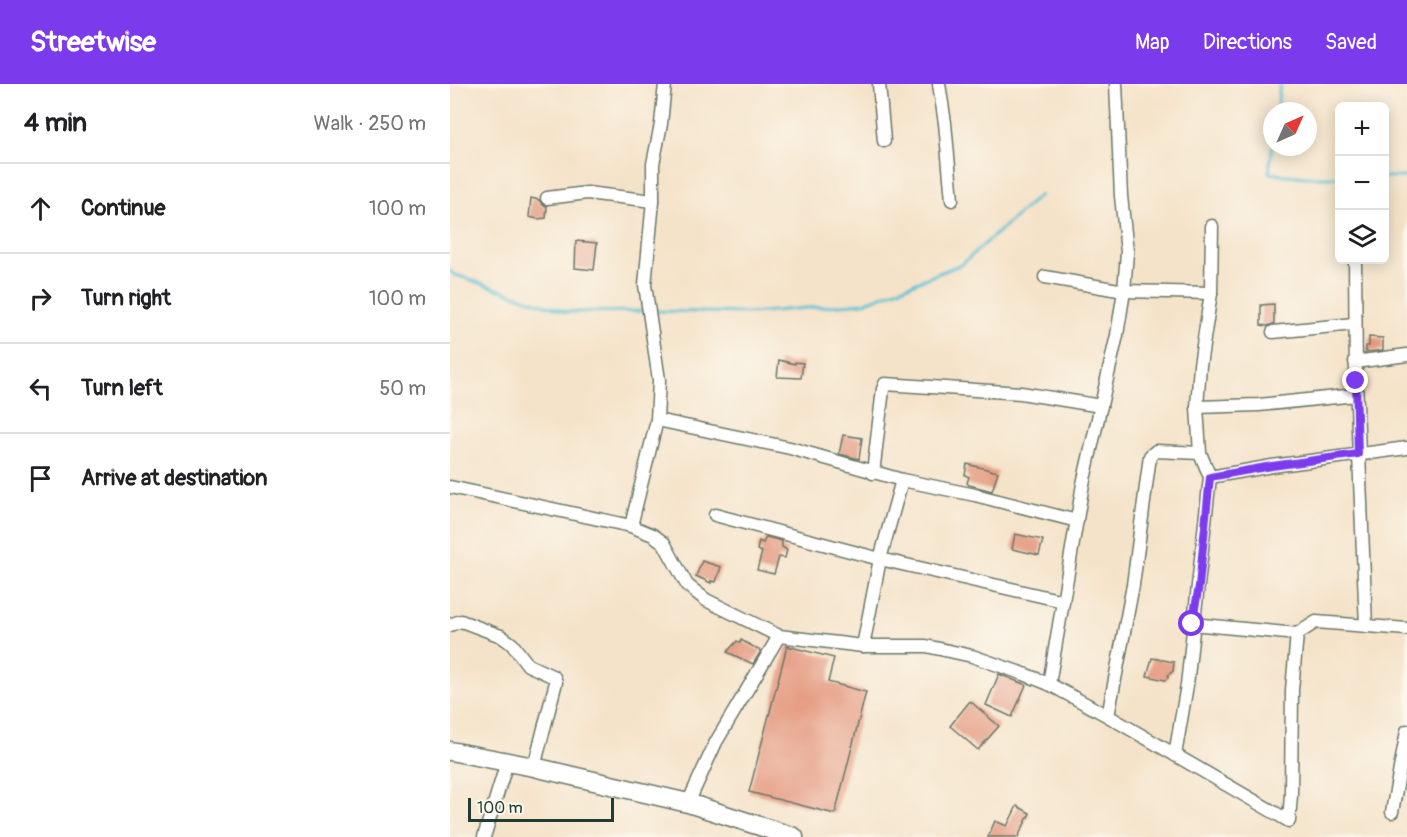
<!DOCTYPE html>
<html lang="en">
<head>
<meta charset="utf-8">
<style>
  body { margin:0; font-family:Pangolin,sans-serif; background:#f6f6f6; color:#202124 }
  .controls { position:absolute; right:18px; top:18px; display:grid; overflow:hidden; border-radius:9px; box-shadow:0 3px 15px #0003 }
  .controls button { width:54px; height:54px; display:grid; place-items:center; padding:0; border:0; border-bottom:2px solid #e0e0e0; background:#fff; color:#202124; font:30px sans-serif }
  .compass { position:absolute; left:813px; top:18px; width:54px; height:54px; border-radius:50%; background:#fff; box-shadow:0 3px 15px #0003; rotate:45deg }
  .scale { position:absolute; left:18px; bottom:15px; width:146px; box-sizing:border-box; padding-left:6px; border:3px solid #1f3d34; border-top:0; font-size:16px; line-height:21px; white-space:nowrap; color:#1f3d34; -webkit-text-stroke:4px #fbf7ec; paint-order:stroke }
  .stop { position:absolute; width:18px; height:18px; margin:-14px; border:4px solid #7c3aed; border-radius:50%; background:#fff }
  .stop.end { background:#7c3aed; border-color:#fff; box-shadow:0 2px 6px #0008 }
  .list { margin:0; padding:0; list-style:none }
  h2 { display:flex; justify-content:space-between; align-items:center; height:78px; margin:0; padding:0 24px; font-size:26px }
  h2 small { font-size:20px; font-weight:400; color:#757577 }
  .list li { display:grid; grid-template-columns:39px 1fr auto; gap:18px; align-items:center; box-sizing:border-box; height:90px; padding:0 24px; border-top:2px solid #e0e0e0 }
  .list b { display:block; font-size:22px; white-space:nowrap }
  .list em { font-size:20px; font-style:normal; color:#757577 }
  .icon { flex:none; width:33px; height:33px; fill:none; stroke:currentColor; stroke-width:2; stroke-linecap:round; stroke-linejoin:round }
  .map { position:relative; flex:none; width:957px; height:753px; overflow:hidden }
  header { display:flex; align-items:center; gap:36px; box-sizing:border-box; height:84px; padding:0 30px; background:#7c3aed; color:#fff }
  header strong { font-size:28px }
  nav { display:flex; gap:33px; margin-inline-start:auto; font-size:21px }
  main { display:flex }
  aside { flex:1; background:#fff }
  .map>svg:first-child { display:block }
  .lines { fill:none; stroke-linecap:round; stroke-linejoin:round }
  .stream { stroke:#58bfd5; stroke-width:3 }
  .building { fill:#e59a80 }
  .street-casing { stroke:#6a7768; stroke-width:15 }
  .primary-casing { stroke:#6a7768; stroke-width:21 }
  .street { stroke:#fff; stroke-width:12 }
  .primary { stroke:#fff; stroke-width:18 }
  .route { stroke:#7c3aed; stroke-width:8 }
</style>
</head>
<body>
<header>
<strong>Streetwise</strong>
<nav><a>Map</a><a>Directions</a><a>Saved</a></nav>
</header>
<main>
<aside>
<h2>4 min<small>Walk · 250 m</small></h2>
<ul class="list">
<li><svg class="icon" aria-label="ahead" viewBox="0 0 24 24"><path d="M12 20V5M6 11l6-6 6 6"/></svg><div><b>Continue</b></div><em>100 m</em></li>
<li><svg class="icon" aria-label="right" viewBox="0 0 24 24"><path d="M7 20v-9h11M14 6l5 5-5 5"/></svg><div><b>Turn right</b></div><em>100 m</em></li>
<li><svg class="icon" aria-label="left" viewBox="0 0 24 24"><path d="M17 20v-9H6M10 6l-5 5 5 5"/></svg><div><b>Turn left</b></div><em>50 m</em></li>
<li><svg class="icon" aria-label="arrive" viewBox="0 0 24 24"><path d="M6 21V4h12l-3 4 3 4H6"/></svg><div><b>Arrive at destination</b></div></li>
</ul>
</aside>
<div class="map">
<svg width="957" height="753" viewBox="0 0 957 753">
  <rect width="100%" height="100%" fill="#fbf7ec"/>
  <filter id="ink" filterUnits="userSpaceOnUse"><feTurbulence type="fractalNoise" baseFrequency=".0167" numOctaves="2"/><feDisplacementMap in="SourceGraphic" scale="12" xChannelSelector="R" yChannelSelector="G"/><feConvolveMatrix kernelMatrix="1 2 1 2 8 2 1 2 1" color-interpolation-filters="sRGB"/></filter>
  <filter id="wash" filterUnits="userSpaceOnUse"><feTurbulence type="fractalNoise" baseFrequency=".008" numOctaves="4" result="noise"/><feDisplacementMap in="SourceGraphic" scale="24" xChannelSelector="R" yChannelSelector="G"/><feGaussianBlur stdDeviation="1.35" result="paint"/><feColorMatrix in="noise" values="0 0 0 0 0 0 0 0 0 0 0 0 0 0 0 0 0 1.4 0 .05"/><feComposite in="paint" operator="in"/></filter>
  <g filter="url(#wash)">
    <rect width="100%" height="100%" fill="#f5e3c9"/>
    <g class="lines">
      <g class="stream">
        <path d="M827,27l3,-27"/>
        <path d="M822,63l-3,26 36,4h35"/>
        <path d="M934,93h23"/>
        <path d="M0,187l3,3 113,38 81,-1"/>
        <path d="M203,227l98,2 113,-10 98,-39 78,-69"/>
      </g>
    </g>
    <g id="blocks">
      <g class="building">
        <path d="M81,114l8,2 4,5 4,1 -1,12 -8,1 -9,-2z"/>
        <path d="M126,157l21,2 -3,27 -19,-2z"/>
        <path d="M824,220v20l-7,2 -6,-1v-20z"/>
        <path d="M919,253l14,1v12l-17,2v-6h3z"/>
        <path d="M329,276l16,4v-2l8,1 -2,15 -24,-1z"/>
        <path d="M393,351l19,3 -3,21 -20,-5z"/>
        <path d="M517,380l31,8 -6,19 -23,-6 -2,-2 2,-6 -4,-2z"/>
        <path d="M565,450l28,6 -4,15 -27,-6z"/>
        <path d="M316,453l16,4v6l5,3 -2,8 -6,-1 -5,17 -17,-4 5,-18 -5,-2 2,-9 4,2z"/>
        <path d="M252,477l19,6 -5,15 -5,-1v2l-15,-7z"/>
        <path d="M291,556l20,11 -8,13 -26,-12 10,-11 3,2z"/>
        <path d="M337,562l47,12 -6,24 38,10 -31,122 -86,-22z"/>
        <path d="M702,574l22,4 -1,9 -5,4v3l-3,2 -18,-4z"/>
        <path d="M549,590l27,11 -14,32 -26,-12z"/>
        <path d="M520,617l29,25 -21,24 -28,-24z"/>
        <path d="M567,722l13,7 -12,24h-30l7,-16 12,5z"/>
      </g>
    </g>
  </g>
  <g filter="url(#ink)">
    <use href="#blocks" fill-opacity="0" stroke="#6a7768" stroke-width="1.5"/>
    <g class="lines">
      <defs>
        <g id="street">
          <path d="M429,0l5,57"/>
          <path d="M489,0l6,39 7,77"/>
          <path d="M97,114l40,-5 66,8"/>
          <path d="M905,176l1,121 10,245"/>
          <path d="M595,193l79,14 87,2"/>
          <path d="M823,248l81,-8"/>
          <path d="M905,278l52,-7"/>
          <path d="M747,323l62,-2 97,-10"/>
          <path d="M207,336l133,28 112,32 73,15 102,26"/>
          <path d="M423,389l10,-84 2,-5 136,9 80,13"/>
          <path d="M760,393l62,-11 135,-18"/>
          <path d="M0,403l181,39 22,9 11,8 23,42 19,15 73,36 84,10h63l46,10 52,18 25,10 59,32 181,105 2,-26 1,-105 5,-56"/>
          <path d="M265,431l165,44 183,42"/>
          <path d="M181,442l26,-106 2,-40 -14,-95 8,-84v-37l8,-40 4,-40"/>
          <path d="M742,540l105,10 19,-12 91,7"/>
          <path d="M0,541l11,-4 40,15 11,8 16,21 26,12 2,5 -22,85"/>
          <path d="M413,562l17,-87 22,-79"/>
          <path d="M599,600l34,-200 34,-149 7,-44 3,-39 -6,-56 -5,-112"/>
          <path d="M658,632l25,-131 17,-129 6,-5 44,2"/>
          <path d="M725,671l12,-70 23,-208 -10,-24 -3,-46 3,-42 11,-72 1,-67"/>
          <path d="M238,719l28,-61 63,-106"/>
          <path d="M942,728l15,-81"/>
          <path d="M34,753l23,-75"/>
        </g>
        <path id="primary" d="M0,667l84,16 154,36 106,34"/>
      </defs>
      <use href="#street" class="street-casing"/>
      <use href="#primary" class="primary-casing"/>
      <use href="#street" class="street"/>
      <use href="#primary" class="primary"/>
    </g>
  </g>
  <g class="lines" filter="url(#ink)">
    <path class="route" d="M742,540l7,-38 11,-109 62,-11 86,-12 -2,-73"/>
  </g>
</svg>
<div class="controls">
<button>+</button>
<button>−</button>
<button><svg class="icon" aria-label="layers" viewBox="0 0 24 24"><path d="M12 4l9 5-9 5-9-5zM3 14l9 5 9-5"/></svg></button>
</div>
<svg class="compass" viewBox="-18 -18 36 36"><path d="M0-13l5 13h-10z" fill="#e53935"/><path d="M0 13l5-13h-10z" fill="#757577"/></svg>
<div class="scale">100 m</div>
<div class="stop" style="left:742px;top:540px"></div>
<div class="stop end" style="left:906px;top:297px"></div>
</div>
</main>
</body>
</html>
